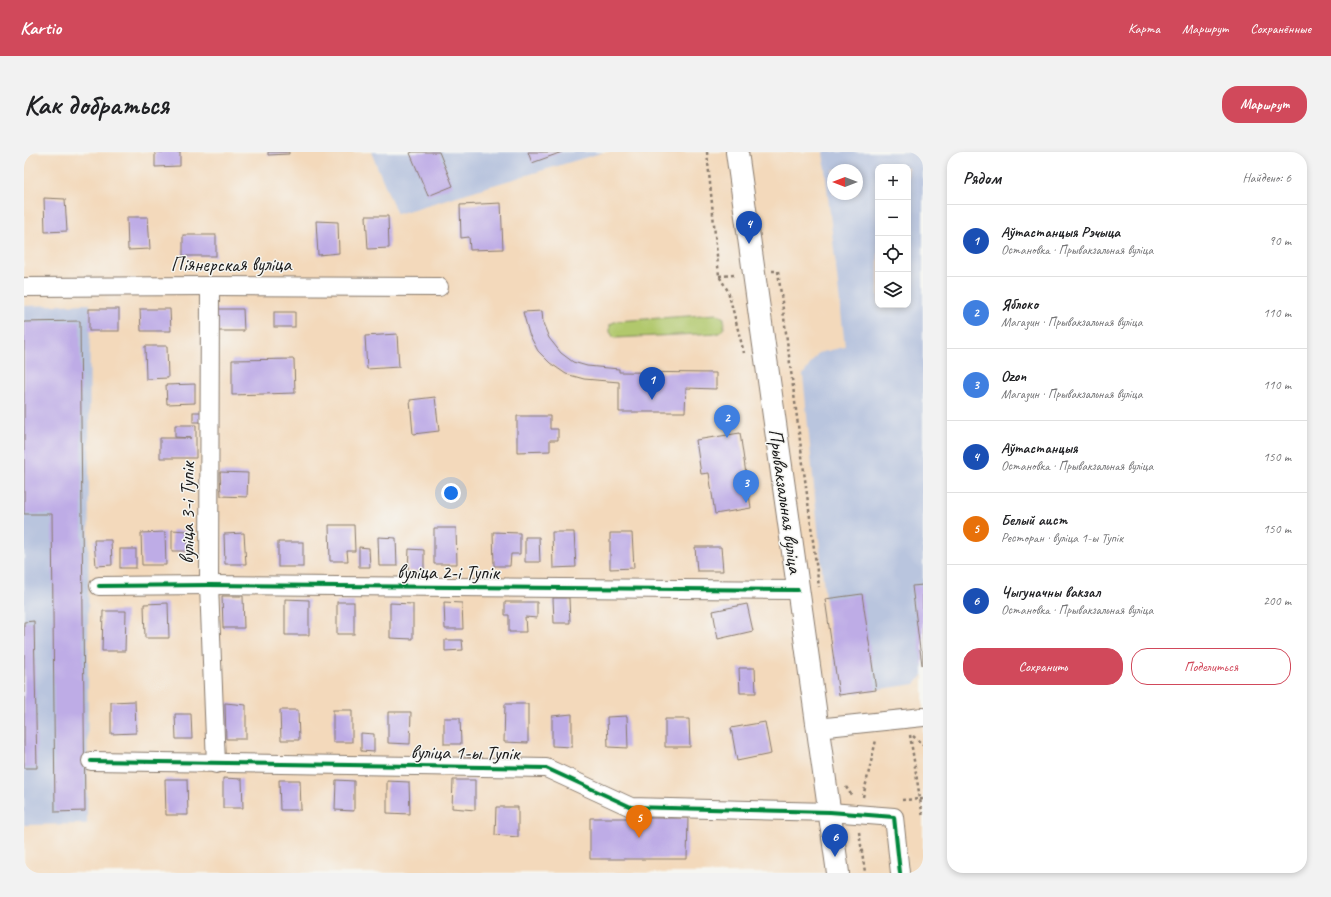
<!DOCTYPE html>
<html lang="ru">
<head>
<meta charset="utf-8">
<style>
  body { margin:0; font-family:Caveat,sans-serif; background:#f2f2f2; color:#202124 }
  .controls { position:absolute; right:12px; top:12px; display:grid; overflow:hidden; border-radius:8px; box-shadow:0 2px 6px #0003 }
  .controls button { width:36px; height:36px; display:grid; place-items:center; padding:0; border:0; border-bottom:1px solid #e0e0e0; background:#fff; color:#202124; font:20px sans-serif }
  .compass { position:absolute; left:803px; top:12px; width:36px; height:36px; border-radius:50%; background:#fff; box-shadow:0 2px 6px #0003; rotate:270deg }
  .you { position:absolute; left:427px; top:341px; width:14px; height:14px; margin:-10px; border:3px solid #fff; border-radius:50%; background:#1a73e8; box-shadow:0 0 0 6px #1a73e833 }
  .badge { display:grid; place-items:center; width:26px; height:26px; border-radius:50%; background:#d1495b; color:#fff; font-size:13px; font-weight:700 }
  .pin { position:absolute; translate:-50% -33px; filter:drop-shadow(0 1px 2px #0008) }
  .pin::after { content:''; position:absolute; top:21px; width:14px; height:12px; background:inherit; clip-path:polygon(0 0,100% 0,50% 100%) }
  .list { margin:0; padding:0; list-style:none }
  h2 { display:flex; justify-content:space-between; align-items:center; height:52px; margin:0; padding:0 16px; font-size:17px }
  h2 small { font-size:13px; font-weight:400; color:#757577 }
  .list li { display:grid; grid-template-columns:26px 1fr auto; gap:12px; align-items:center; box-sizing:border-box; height:72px; padding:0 16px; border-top:1px solid #e0e0e0 }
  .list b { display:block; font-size:15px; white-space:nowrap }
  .list p { margin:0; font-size:13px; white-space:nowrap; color:#757577 }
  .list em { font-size:13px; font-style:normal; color:#757577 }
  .actions { display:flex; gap:8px; padding:12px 16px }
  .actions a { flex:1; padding:9px 0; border:1px solid #d1495b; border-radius:16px; text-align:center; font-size:14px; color:#d1495b }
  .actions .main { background:#d1495b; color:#fff }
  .icon { flex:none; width:22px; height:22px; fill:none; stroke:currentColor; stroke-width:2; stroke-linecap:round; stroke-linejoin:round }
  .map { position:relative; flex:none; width:899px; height:721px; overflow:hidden; border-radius:16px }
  header { display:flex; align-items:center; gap:24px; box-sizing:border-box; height:56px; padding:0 20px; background:#d1495b; color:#fff }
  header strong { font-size:19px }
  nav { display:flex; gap:22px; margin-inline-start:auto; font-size:14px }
  .intro { display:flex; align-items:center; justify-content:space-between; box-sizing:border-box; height:96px; padding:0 24px }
  h1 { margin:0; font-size:28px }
  .button { padding:10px 18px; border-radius:16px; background:#d1495b; color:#fff; font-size:14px; font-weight:700 }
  main { display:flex; gap:24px; padding:0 24px }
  aside { flex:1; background:#fff; border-radius:16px; box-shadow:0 2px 6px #0003 }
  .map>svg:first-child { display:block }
  .industrial { fill:#b9c5de; fill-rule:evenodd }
  .green { fill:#b1c86c; stroke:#667244 }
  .building { fill:#beace6 }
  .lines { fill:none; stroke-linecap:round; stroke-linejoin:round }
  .minor-casing { stroke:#887a6c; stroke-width:20 }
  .major-casing { stroke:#887a6c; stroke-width:24 }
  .path { stroke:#887a6c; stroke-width:2.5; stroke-dasharray:3 3; stroke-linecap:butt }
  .minor { stroke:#fff; stroke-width:18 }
  .major { stroke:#fff; stroke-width:22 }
  .cycleway-casing { stroke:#f6f6f2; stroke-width:6 }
  .cycleway { stroke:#00873e; stroke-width:4 }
  .labels { text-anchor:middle; stroke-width:3; stroke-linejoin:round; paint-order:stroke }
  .street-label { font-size:20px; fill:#1c1c1c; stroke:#f6f6f2 }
</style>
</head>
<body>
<header>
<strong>Kartio</strong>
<nav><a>Карта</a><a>Маршрут</a><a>Сохранённые</a></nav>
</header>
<div class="intro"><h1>Как добраться</h1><a class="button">Маршрут</a></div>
<main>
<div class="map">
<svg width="899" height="721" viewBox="0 0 899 721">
  <rect width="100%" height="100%" fill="#f6f6f2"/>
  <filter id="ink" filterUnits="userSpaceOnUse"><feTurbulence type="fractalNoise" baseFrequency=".025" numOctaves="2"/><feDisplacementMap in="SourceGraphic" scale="8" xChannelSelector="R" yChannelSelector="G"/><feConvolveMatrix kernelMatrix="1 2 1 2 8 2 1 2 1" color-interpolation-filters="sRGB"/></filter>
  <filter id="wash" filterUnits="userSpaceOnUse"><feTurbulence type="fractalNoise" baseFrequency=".012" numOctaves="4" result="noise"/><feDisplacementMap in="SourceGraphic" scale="16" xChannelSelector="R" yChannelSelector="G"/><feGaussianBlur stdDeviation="0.9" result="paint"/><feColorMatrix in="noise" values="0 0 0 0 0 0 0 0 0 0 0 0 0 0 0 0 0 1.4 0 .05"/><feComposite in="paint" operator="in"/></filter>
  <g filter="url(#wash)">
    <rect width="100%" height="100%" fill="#f3d9bb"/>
    <g class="industrial">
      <path d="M347,0h233l-207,62z"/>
      <path d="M799,0h100v523l-8,9 -76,11 -14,-96 -22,-224 15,-22 27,-6zM854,15h30v138h-30zM809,18h24v24h-24z"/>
      <path d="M66,152l-3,520 -63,1v-519z"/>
    </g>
    <path class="green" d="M693,162l7,4v10l-5,5 -105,5 -4,-6v-8l7,-3z"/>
    <g id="blocks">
      <g class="building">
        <path d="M131,0h25v14l-25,1z"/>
        <path d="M244,0h21v2l-21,1z"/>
        <path d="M389,0h26l14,34 -25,10 -18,-43z"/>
        <path d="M504,0h34l-30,11z"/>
        <path d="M20,46l21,1 2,32 -22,1z"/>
        <path d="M477,51l2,46 -33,1 -1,-13 -8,1 -1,-33z"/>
        <path d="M342,64h22l1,32 -21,1z"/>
        <path d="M103,65h21l2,32 -22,1z"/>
        <path d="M292,69l22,1 1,31 -21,2z"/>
        <rect x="159" y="83" width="33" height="21"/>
        <rect x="65" y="157" width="30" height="22"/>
        <path d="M116,157h30l1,22h-30z"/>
        <path d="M189,157h30l1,22h-30z"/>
        <path d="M518,159l1,12 6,15 12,15 12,9 14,4 32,3v3l97,1v16l-30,-1 -1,24h-66v-30l-35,-3 -18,-5 -16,-11 -12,-12 -9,-17 -6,-22z"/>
        <rect x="250" y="160" width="21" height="15"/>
        <path d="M56,169l5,490 -30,1 -3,-298h-28v-192z"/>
        <path d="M373,182l2,33 -32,2 -2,-33z"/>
        <path d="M121,194h22l1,32 -22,1z"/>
        <path d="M270,207l1,34 -63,2v-35z"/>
        <path d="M171,232v19l-28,1 -1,-19z"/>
        <path d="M411,245l4,34 -26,3 -3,-34z"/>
        <rect x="169" y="260" width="9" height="10"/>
        <path d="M493,264h33v13h8v11h-8v11l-33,1z"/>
        <path d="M151,273h21v33h-36v-20h31l-16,-1z"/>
        <path d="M716,281l11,75 -36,6 -6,-41 -8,1 -5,-34z"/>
        <path d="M196,320l28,1 -1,24 -26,-1z"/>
        <path d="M305,373h25l1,26h-8l1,10h-18z"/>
        <path d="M410,376h22l1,36h-23z"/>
        <path d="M148,378l15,1 1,20h-16z"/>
        <path d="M141,380l1,33h-24l-1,-32z"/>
        <path d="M469,380l27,1v21h-9l-1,12h-16z"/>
        <path d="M528,380h22l2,35 -23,1z"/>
        <path d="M220,381l2,31h-21l-1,-30z"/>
        <path d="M586,381h22l2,35 -24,1z"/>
        <path d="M354,385l18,1 1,28h-18z"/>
        <path d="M501,385h14l1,25h-15z"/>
        <path d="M70,388h17l1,25 -16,1z"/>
        <rect x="254" y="390" width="25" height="25"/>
        <path d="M335,395l10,1 1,19h-11z"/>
        <path d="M671,395h26l2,24h-26z"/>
        <rect x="96" y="397" width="16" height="19"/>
        <path d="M385,397l15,1v21h-16z"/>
        <path d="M899,433v79l-1,1 -10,-79z"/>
        <path d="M838,442l14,96 -37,5 -14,-96z"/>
        <path d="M198,444h21l1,32h-21z"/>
        <path d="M529,446h16l1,25h-16z"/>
        <path d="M261,447l24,1v35h-24z"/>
        <rect x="313" y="450" width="17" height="32"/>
        <path d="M420,450l18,1 1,26h-18z"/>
        <path d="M481,450h32v16l-12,-1 1,15h-17v-17h-4z"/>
        <path d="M144,451l1,35h-24l-1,-34z"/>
        <path d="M366,451l23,1v35l-23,-1z"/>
        <path d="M723,452l6,27 -35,8 -5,-28z"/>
        <path d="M79,459h23l-1,40h-23z"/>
        <path d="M10,469l3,147h-13v-146z"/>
        <path d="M421,488h17l1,10 -18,1z"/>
        <path d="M715,516h16l1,25h-16z"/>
        <path d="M111,549l1,32 -25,1v-32z"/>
        <path d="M201,551l21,2v34h-20z"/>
        <path d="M481,552h23v39l-24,-1z"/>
        <path d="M256,558h18l1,30h-18z"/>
        <rect x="309" y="558" width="19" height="32"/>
        <path d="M364,560h23l-1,32 -22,-1z"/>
        <path d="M151,562h16l1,25h-16z"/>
        <path d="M548,562v33l-20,-1v-30z"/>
        <path d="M603,564l1,32 -20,-1 -1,-30z"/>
        <path d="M420,566h16l1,26h-17z"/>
        <path d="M641,567h24l1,28h-25z"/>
        <path d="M741,570l6,32 -34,7 -6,-33z"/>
        <path d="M337,581l13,1v18l-13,-1z"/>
        <path d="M199,626l19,1 1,29h-20z"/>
        <path d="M141,627h22l1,36h-22z"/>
        <path d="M255,628h21l1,30h-21z"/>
        <path d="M312,628l18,1v30l-19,-1z"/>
        <path d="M429,628h22v30l-23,-2z"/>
        <path d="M363,629l22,1 1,32 -23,-1z"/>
        <path d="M472,655h22v30l-23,-2z"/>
        <path d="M566,666h98l-1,41h-97z"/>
      </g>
    </g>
  </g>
  <g filter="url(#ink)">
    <use href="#blocks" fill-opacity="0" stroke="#887a6c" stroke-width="1"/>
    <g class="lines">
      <defs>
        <g id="minor">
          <path d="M186,134l-1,299 7,179"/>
          <path d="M0,135l186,-1 229,1"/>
          <path d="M75,434l110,-1 589,5"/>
          <path d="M793,576l106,-11"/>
          <path d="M67,609l455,7 85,39 199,5 64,5 6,56"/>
        </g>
        <path id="major" d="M713,0l101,721"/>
      </defs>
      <use href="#minor" class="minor-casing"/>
      <use href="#major" class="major-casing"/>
      <g class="path">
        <path d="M683,0l12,124 9,15 16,62"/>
        <path d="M748,119h6l41,316"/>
        <path d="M695,124l17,-1"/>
        <path d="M886,583l13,83"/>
        <path d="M889,584l10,9"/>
        <path d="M822,635l6,9"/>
        <path d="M839,645l13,-57"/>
        <path d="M878,648l21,-1"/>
        <path d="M835,680l6,40"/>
      </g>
      <use href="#minor" class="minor"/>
      <use href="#major" class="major"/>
      <defs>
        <g id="cycleway">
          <path d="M75,434l110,-1 589,5"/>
          <path d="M67,609l455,7 85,39 199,5 64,5 6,56"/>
        </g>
      </defs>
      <use href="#cycleway" class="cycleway-casing"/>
      <use href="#cycleway" class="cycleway"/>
    </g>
  </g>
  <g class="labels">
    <g class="street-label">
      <text x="207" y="119">Піянерская вуліца</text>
      <text transform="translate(762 349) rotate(82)" y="7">Прывакзальная вуліца</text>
      <text transform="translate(163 361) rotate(-90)" y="7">вуліца 3-і Тупік</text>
      <text x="424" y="427">вуліца 2-і Тупік</text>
      <text transform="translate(441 600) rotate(1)" y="7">вуліца 1-ы Тупік</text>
    </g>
  </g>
</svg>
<div class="controls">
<button>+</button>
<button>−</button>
<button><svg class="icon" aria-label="locate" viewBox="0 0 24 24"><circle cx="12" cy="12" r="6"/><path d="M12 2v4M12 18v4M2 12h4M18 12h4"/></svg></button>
<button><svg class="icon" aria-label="layers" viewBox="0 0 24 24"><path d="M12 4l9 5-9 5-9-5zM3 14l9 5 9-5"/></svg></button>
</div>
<svg class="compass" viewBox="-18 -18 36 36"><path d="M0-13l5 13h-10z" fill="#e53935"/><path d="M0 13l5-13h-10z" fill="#757577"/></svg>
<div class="you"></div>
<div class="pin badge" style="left:628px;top:248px;background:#1a4fb4">1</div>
<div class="pin badge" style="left:703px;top:286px;background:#3f7fe0">2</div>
<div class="pin badge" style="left:722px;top:351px;background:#3f7fe0">3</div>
<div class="pin badge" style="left:725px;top:92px;background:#1a4fb4">4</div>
<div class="pin badge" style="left:615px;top:686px;background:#e8710a">5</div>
<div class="pin badge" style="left:811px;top:705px;background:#1a4fb4">6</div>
</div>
<aside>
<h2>Рядом<small>Найдено: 6</small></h2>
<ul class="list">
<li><span class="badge" style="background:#1a4fb4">1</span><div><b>Аўтастанцыя Рэчыца</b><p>Остановка · Прывакзальная вуліца</p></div><em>90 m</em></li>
<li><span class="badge" style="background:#3f7fe0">2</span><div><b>Яблоко</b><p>Магазин · Прывакзальная вуліца</p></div><em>110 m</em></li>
<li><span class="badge" style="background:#3f7fe0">3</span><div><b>Ozon</b><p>Магазин · Прывакзальная вуліца</p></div><em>110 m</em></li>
<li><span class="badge" style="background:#1a4fb4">4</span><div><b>Аўтастанцыя</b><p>Остановка · Прывакзальная вуліца</p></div><em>150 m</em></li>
<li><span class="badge" style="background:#e8710a">5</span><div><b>Белый аист</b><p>Ресторан · вуліца 1-ы Тупік</p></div><em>150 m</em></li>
<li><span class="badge" style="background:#1a4fb4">6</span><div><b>Чыгуначны вакзал</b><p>Остановка · Прывакзальная вуліца</p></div><em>200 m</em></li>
</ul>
<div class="actions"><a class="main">Сохранить</a><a>Поделиться</a></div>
</aside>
</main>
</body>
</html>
